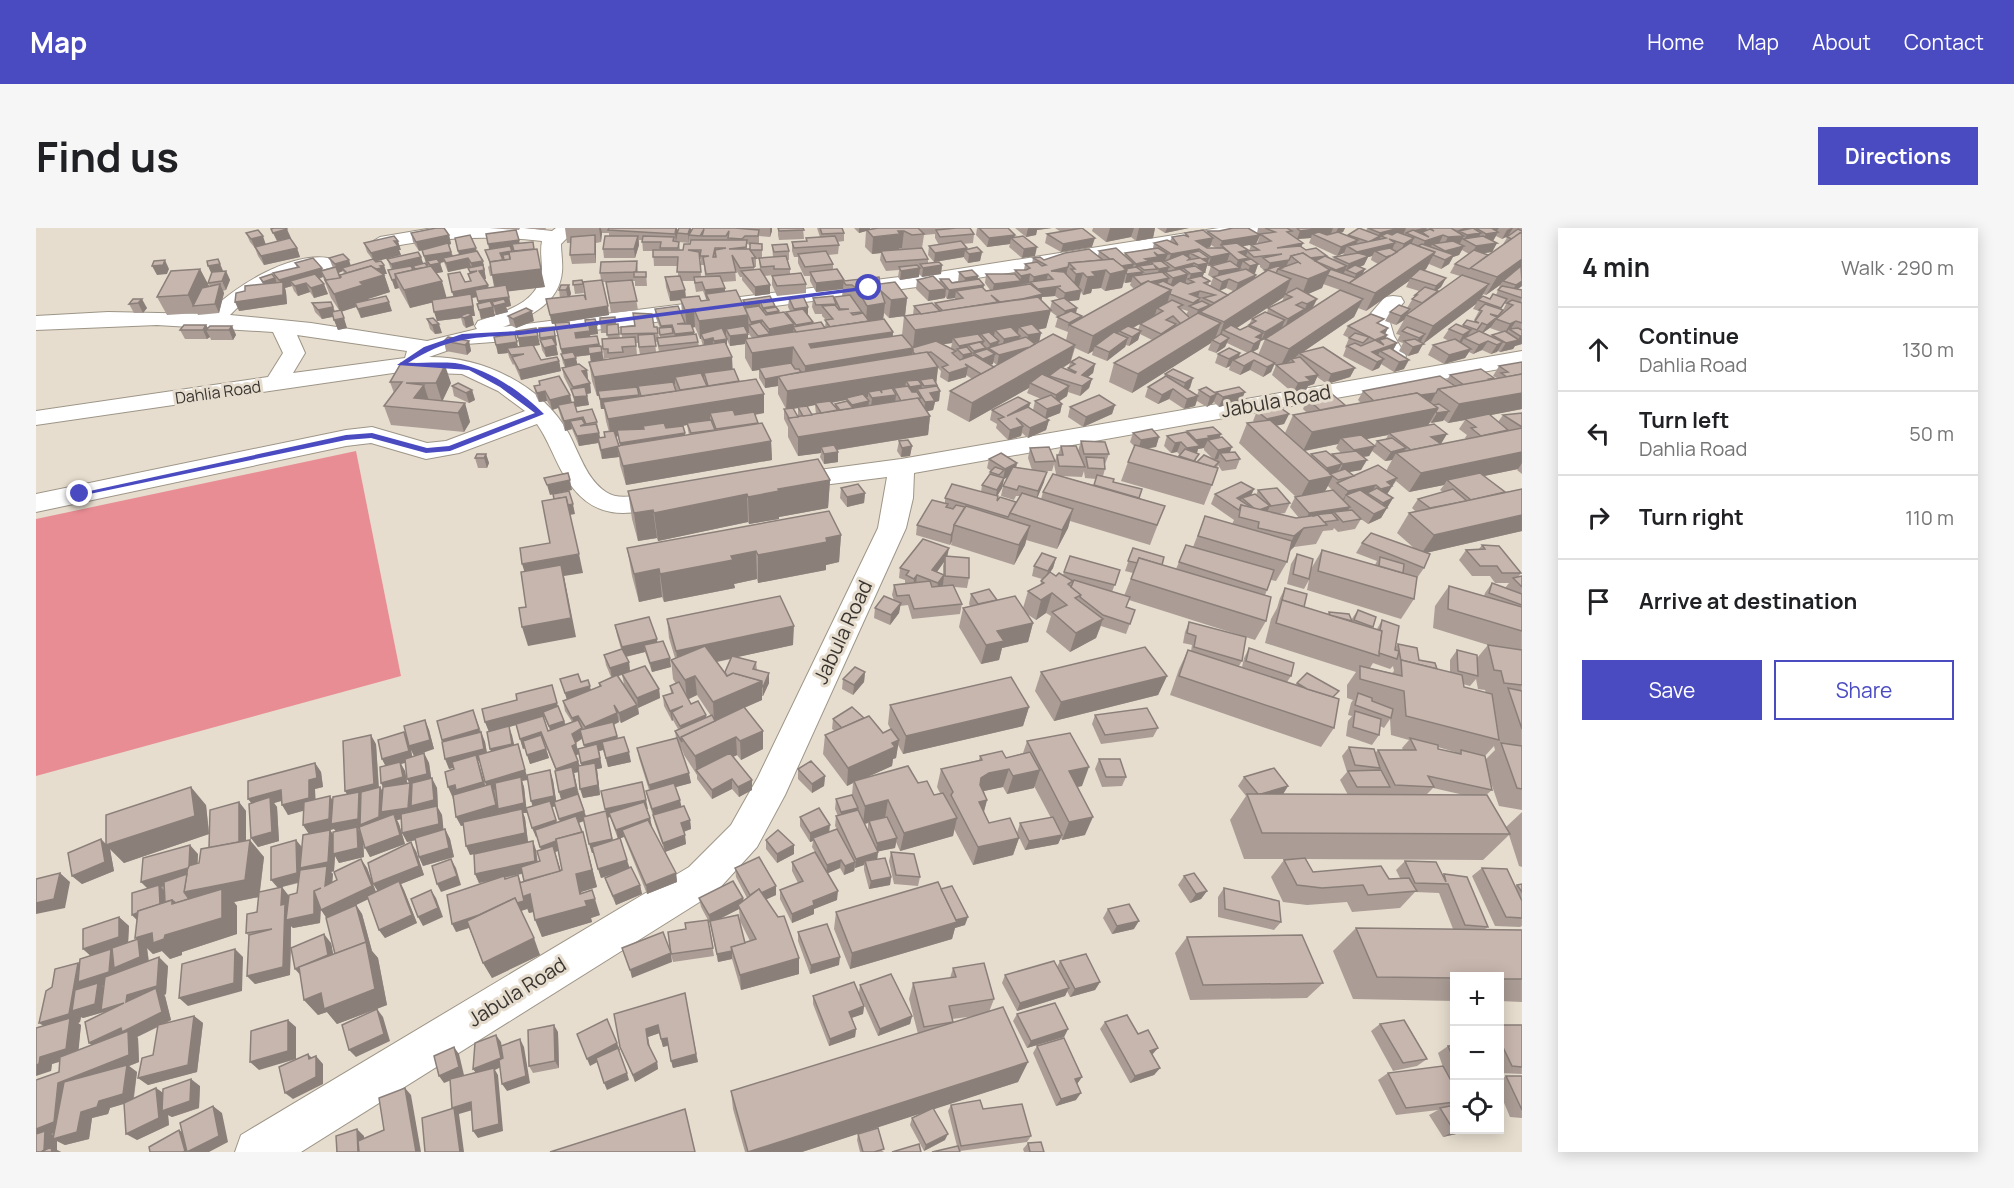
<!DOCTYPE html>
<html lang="en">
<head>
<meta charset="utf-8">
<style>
  body { margin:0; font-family:Manrope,sans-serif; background:#f6f6f6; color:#202124 }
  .controls { position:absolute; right:18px; bottom:18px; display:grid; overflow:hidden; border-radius:0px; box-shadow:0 3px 15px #0003 }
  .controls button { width:54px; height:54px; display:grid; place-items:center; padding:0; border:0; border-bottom:2px solid #e0e0e0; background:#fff; color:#202124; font:30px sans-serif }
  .stop { position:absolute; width:18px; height:18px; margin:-14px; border:4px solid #4a4bc1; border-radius:50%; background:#fff }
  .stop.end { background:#4a4bc1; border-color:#fff; box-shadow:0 2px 6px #0008 }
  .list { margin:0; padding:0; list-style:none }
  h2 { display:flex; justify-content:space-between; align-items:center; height:78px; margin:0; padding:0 24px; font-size:26px }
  h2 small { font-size:20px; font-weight:400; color:#757577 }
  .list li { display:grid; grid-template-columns:39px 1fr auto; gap:18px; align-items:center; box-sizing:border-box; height:84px; padding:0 24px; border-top:2px solid #e0e0e0 }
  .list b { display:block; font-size:22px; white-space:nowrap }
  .list p { margin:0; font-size:20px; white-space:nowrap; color:#757577 }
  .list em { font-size:20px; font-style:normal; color:#757577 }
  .actions { display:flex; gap:12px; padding:18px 24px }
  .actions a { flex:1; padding:14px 0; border:2px solid #4a4bc1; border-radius:0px; text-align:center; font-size:21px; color:#4a4bc1 }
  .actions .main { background:#4a4bc1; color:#fff }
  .icon { flex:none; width:33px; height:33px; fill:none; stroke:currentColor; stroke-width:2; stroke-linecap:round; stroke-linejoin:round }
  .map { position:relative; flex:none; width:1486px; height:924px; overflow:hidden; border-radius:0px }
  header { display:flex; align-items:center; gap:36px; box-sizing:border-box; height:84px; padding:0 30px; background:#4a4bc1; color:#fff }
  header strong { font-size:28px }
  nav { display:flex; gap:33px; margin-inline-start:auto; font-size:21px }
  .intro { display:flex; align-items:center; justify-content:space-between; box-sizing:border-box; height:144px; padding:0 36px }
  h1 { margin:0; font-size:42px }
  .button { padding:15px 27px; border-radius:0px; background:#4a4bc1; color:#fff; font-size:21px; font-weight:700 }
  main { display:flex; gap:36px; padding:0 36px }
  aside { flex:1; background:#fff; border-radius:0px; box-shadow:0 3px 15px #0003 }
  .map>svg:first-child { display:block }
  .green { fill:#e98d94 }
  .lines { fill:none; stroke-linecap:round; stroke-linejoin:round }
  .minor-casing { stroke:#9d9587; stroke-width:2 }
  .minor { fill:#fff; fill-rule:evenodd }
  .wall { fill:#ab9d96; fill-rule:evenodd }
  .shaded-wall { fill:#8b7f7a; fill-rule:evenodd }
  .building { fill:#c7b6ae; stroke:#8b7f7a; stroke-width:1.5; fill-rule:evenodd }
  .route { fill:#4a4bc1 }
  .labels { text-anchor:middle; stroke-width:6; stroke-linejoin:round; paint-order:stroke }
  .far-street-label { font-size:16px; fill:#393530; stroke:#e6ddce }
  .street-label { font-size:20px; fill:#393530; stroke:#e6ddce }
</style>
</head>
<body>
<header>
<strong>Map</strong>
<nav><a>Home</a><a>Map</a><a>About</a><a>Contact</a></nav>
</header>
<div class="intro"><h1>Find us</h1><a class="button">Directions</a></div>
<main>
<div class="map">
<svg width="1486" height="924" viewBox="0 0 1486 924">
  <rect width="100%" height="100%" fill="#e6ddce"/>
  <path class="green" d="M320,223l45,225 -365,100v-257z"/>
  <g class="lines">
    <defs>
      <g id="minor">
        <path d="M397,0h93l26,3 4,-3h21l-16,16c0,9 2,19 1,28 -3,32 -33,45 -59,55l436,-55 280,-44h47l-10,6 -317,50 -419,56 -54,4 -37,13c55,0 113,28 140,77 10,19 18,46 37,58 21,14 53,-8 77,-2l4,6 -4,6c-55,14 -91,24 -122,-32 -8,-15 -14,-32 -24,-46l-78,29 -33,6 -55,-16 -25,3 -310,66v-18l310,-64 26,-3 55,16 19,-2 79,-30 -27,-20 -36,-17 -62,-2 -364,53v-14l232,-34 15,-24 -10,-21 -116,-7 -121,5v-14l72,-4 100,2c25,-28 87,-65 125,-55l3,4 -3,4c-39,10 -74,17 -103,48l81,8 116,18 50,-12 -2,-3 3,-5c26,-9 62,-18 64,-51 0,-10 -2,-19 0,-29 -55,-6 -108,-4 -162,8l-10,-6 10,-6zM261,107l110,16 -2,7 -112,15 12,-20z"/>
        <path d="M1357,68l8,1 3,5 -15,17 5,17 12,20 -3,5h-16c-10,-14 -16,-27 -20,-43l18,-21z"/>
        <path d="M1486,123v14l-608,108 -1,25 -7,30 -121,267 -28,52 -40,44 -416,261h-66l6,-17 448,-268 42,-42 27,-48 120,-249 9,-51 -104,13 -9,-2 -4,-6 4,-6 127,-17z"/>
      </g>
    </defs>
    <use href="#minor" class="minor-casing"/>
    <use href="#minor" class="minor"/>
  </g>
  <g class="wall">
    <path d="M453,0h31l-1,2z"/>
    <path d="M487,0h23l-1,2z"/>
    <path d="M529,0h112v5l2,-5h12v2l2,-2h79v3l-2,6 -11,-1v8h3v13h11l-1,-12 15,-1 2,7v9h-2l3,9v5l11,-1 5,11v9l-29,3 -5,-11v-9l2,-1 -10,1 6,9v9l-15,2 -13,-16v-3h-2l-5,-9 1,13 -14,1 3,6v4l11,-2 7,14v-4l27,-4 5,11 4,4v2l5,-1 2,3v-3l4,-1 -2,-4 1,-9 14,-2 5,11v9l5,6v2l8,-2 4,5 1,-7 -4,-4v-2h-7l-3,-7 1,-9 20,-2 1,3v-2l8,-1 1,-7 -27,3 -6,-11v-5h-6l-6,-13v-6h-4l-2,-6v-9l14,-1v-3l14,-1 -3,-9h25l2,5v8l-7,1 2,3 -1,9 -10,1 5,9v5h4l7,11v1l35,-4 1,7 15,-2 12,16 -2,18 -16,2 -5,-5 -1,6 10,13v5l9,-2 3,4 -3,-4 2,-19 9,-1 1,-9 18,-3 3,3v-3l20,-3v-2l-8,1 -2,-3v2l-17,3 -12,-12 1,-9 16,-4 6,7 1,-4h9l3,4 6,-1 1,-10 13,-2 6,6v3l6,6 -1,3 3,3 4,-1 -5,-7 1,-9h28l1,-4h9l1,-6 7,-1 1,-5 7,-1 4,3 21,-7 24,-4 9,7 1,-5 17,-3 8,8 1,-3 28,-5 1,-5 13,-3 3,1 2,-4 13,-2v-2l18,-3 4,3v-2h12l14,-3h15l9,5 1,-5h87l-2,4 -2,1 7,3 11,-8 7,3 1,-3h155v58l-4,3 4,1v54l-7,2 -2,3 -13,3 -2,-1 -7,3 -9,-4 -9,4 -4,-2 -4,6 -21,6 -16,-9 5,-10 16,-4 -6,-3 6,-9 7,-5 6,3 5,-7 7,2 1,-2h-1l5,-9 -6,-2 3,-5 -53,40 -5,9 -10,3 -9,-5 4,-8 -6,-2 3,-6 -4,-1 8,-14 -8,5 -11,-4 5,-9 9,-7 8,3 8,-13 4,-4 -13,-4 3,-6 -43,30 -8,-3 -4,9 -51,35 20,-5 32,21 -5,9 -23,7 -10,-7 -3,7 -6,2 -2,4 -13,3 -21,-18 4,-10h-2l-3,7 -8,5 -13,-7 -10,5 -11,-5 1,-4 -4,2 -11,-5 3,-9 11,-6 11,5 -1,4 9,-4 -21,-10 -2,4 -9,6 -8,-3 3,-7 -79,50 -23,-11 5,-19 38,-23 -12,-6 -2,6 -9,6 -3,-1 -1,2 -18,14 -15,-6 1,-4 -5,3 -13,-6 -4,13 8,-4 16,7 -2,9 -5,4 4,2 -3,9 -9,8 -12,-4 -1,4 -8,5 3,3 -2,9 -14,5 3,2 -3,10 -18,8 -6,-5 -1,3 -13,4 -12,-12 1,-4 -7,-4 2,-10 26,-13 12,6 -1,4 4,3 2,-9 6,-2 -14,-6 2,-5 -60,34 -22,-12 3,-19 22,-12 -6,-4v2l-18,5 -8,-5 1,-6 -3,-3 -2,16v2l4,5 -1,10 -4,1 -2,8 -6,1 3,5 -2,19 -91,15 1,2v10l-14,2 -4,-7 1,-4 -23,3 -10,-19v-10l-4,-8v-10h2l-8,-15v-8l-13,2 -6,-10v-8l-7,1 -7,-13v-14l-15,2 -3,-6v7l5,10v12h2l5,12 17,-2 8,15v19l-9,2 3,8h4l9,18 1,19 -146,25 -6,-20 -1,-8 -17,2 -4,-16 -19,3 -7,-17 -7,2 -7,-23 -6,2 -5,-9 -8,1 -3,-6 -2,-10 5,-1v-4l20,-5 11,19 2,7h2l1,3 -3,-12 -8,-16 -2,-9 3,-1 -2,-4 -2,-9h1l-7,-30h-3l-6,-25 14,-1 -1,-8 2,-5h8l2,9 -1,3 14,-2 2,4 -3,-17 18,-2 -1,-7 1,-11 36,-1 1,11h8l1,14h-12v-5h-2l5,29 -27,3 -5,-31h9h-12l6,33 -44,7h4l1,6 15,-2v-6l10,-1 3,15 -8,1 1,2 6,-1 3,10h1l3,14 5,-1v-1l-5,1 -2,-20h6l-1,-6h-6l-1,-15 15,-1 1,7h2l2,14h2l-1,-11 14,-1 -2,-13 19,1 2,13h3l2,11h1v-10l-4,-10 -1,-9 23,-3 6,15 -2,-5 -1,-16 -11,1 -4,-14 -1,-10 13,-1v-10h-24l-1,-15h-10l-1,-11h-3v5l-4,13h-31l-1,-9 2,-13h4v-3h-7l-1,9 -5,1v20l-24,1 -2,-9v-12h-3zM1224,8l-3,8 -6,1 -2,6h-2l1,-1 -6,-4 14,-2zM1460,8l6,3 6,-3 -6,10 -15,10 1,-1 -5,-2 9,-1 5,-9 -4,-2zM1275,10l-2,5 28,13 7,-3 -1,2 -9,2 -1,3 -7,-3 1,-1 -11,-8 -10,2 -5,-3 2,-4 -5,-4zM653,12l1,4h-6l-1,6h-3l-1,-8 10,1zM711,16l3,1v4h-3zM1175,17l5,3h-10l4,-1zM1426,22l7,4 -14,10 -5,9 10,3 -23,17 1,-2h-2l5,-4 5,-9 -22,-7 2,-2 3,-5 12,5 8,-5 4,-7 6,-2zM1336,28l-1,4 7,4 -16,10 3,-5 -5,-2 4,-2 4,-8zM664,31h1v6h3l1,11h-4zM720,31h3l1,10h-6v-2h2zM1185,35l-10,3 -3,9 5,3 -3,8 -2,-1 2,-4 -8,-4 2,-4h1l2,-7zM1222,37h2v2l5,4 -10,7 1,-3 -3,-2h2zM646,53h12l2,11 7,-1 4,10h-6l-2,-5 -13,1 -1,-7zM1088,54l1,1 6,-1 -1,3 4,4 -52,29v-2l-6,-3 1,-5 -9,-7 11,-1 2,-8 2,3 8,-2 1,-4 9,-1 4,3 17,-3zM1287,56l17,6 -27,18 4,-9 -9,-5 14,-6zM1464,57l-4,10 -3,-1 -3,5 -7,-3 -2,1 2,-3 3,1zM1190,60l7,3 -5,4 -8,-4zM1250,64l2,1 -3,1 -3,8 -14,6 -1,5 -2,-1 -13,7 -4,7 -8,4 -3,-2 47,-31zM1019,68l4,3 -7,2 -2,8 -9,-9 1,-3zM1468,75l2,1 -3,6 -2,-1zM1145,81l7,2 -2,4 5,2 -1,1 -9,-8zM1014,83l8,6 -3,10 13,5 -2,8 -13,-6 -18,10 -2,-1 6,-1 2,-9 -3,-3 8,-2zM1119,87l-15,9 -2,6 -5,-2zM659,99l5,12h1l2,7h-4l-3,-12h-2l-2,-6zM713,99v7l3,4 -4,1v-6h1zM1455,99l-1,1 11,4 -9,3 -2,2 -7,-4zM1229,111l-7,16 -5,-3 5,-3 3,-8zM619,114h2l2,10h-3zM600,115h2l2,12h-3zM916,115l-1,5 2,2 -10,-6zM554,127l1,7h-2l3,19 5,15h2l2,13h3l2,12 3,11h-5v5l-4,1 -3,-16 -5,-13 -15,3 -1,-5 13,-2 -2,-11 4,-1 -1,-10 -3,-4h1l-1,-9 -8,-6h-2l-2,-7zM957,134l4,3 2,-1 -5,3 -4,-2 3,-1zM1034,135l-2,7 -5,-2zM810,172v1l-11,3v2l-3,-3zM779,177l1,9 -4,1 -5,-8zM762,180v9l-5,-8zM651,197l2,10h-4l-2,-9zM582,208l2,10h-1l-3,-9z"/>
    <path d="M742,0h26h-1l1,11 -25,1 -1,-5z"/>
    <path d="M818,0h16v1h2l-2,-1h100l4,6 -1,9 -10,1 4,5 15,3 -2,9 -12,2 -4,-5v-1l-30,5 -6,-7 1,-9 10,-1 -4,-7v-4l-11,1 -2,13 6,11v4l14,2 -1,9 -19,3 -3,-3v3l-19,3 -2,-3 1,-7 -13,1 -6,-11 1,-7 -9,1 -7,-7 1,-16 -7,2z"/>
    <path d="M941,0h31l7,7 -1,2 21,19 -13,2 -13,-11 1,-3 -23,3 -11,-12z"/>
    <path d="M979,0h37l-15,2 -1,5 -10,2z"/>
    <path d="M1019,0h22l-1,1 16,18 -31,5 -16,-9 2,-9 14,-2z"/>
    <path d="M1057,0h62l-2,10 -17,3 -5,-4 -25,5 -14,-11z"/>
    <path d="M1121,0h32l-24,5z"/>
    <path d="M210,5l20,11 31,4 3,9 -36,8 -6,-9 -3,-8 -5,-6z"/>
    <path d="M375,5l38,2 2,9 -2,1 4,11 24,-5 8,19h-1l2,9h-2l5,9 5,-1 -2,-11h-2l-2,-9 2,-2 -5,-15 34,-7 26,44 -37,4 3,15 -5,1 2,5 -12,3 -3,-6 2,7 -14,3 -4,-15 1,-1 -1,-6 -5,1 3,18h-3l2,9 -8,3 -3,-3 -2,-7 -24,3 -4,-19 -23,6 -11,-20 -4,1 -7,-19 3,-1 -4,-10 34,-2 2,7h3l-4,-14 -3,1 -6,-9zM408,34l4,10 20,-4 2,5 -2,1 2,7 -5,1 -11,15 -8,1 -10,-25 7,-1 -3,-9z"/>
    <path d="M328,15l37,7h-2l2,5 -26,6 12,13h-3l6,18 -22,7 24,12 -31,7 -5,-11 -15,5 6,16 -9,2 -5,-13 -11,2 -7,-7 -3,-9 19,-1 4,9 4,-1 -8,-12 -8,-21 -4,2 9,15 -14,4 -4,-6 -12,4 -4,-5 -2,-5 -7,2 1,4 1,12 -48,7 6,-20 18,-7 -3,-6h15l2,5 -4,-10 24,-5 -2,-5 28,7 10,-2 -4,-10 22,8 22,-6 -6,-8zM307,43l1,3 -4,1 -1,-2z"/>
    <path d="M164,41l9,17h1l-2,-3 15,-12h3l4,9 -4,10 -3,1 1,2 -5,20 -21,2 -1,-2 -30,2 -10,-18z"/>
    <path d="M546,52l2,13 -9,1 -2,-13z"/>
    <path d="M97,71l14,9 -4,5h-9l-5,-9z"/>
    <path d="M472,88l26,5 -18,7 -6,-3z"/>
    <path d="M391,91l15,14 -7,1 -5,-5z"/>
    <path d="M170,97l2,3 24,-2 4,9 -3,5h-22l-1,-3 -3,2h-22l-5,-9z"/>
    <path d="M1346,97l6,3 -3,6 2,1 -1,3 11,5 -4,7 11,19 -10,3 -13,-8 -2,4 -7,3 -29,-15 3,-8h-1l4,-10 -6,-3 5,-9z"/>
    <path d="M480,103l24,14 -7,1 8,14 18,1 2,10 -40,9 -7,-16 -1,1 -4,-8 -1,-4 -10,1 -4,-17 26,10z"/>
    <path d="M504,112l17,5h-1l2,10 -12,2 -4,-7z"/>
    <path d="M408,113h25l2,10 -4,4 -21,-4z"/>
    <path d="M1486,134v47l-32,6 8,7 5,-7 19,-2v61l-5,-4 1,-1 -34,7 21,16 17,-3v42l-96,22 -2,15 -7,10 -3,21 -13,20 -94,-29 2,-10 -5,9 -17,-5 4,-20 6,-10 14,15 11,-19 53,15 2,-4 -21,-8 6,-10 53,6 -18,-16 12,-20 7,-1 -4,-4 6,-9 25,-7 -3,-2 4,-5 -35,7 -13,-11 -9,13 6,4 -12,20 -13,6 -7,-5 -6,10 -17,3 -4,-4 -1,2 -10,1 -7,13 -22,3 -4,4 -3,11 -11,19 -5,-1 -6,15 1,26 -11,19 -126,-40 -3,7 9,3 -9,24 -25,-8 -5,12 -26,14 -24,-20 5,-16 -5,-3 -10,7 -9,-6 6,9 -5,19 -26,6 -3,12 -18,4 -22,-37 4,-19 7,-2 -1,-2 2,-10 26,6 26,8 5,-17 12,-6 2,-6 -10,-3 2,-10 22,-8 -3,10 -3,4 6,4 7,-1 7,-19 50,14 -8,22 12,4 9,-23 -8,-2 8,-23 29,17 14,4 10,-24 7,2 12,-31 27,8 2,-4 -23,-16 4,-10 39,-5 -3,7 5,-1 2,-5 32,13 -5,10 -6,1 17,4h3l-9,-11 5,-10h1l-57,-54 8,-20 8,-1 -2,-1 4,-10 32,3 -5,10 -7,1 8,8 8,-18 14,-2 -4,-4 4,-10 38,6v1l16,-3 -3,-3 5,-9 84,-11 3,-5 44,3 -1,1 4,-1 -4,-2 6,-10zM1408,192l4,3 17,-3 -6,9 8,6 -2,3 1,1 -26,5 -12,-18 2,-4 1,1zM1352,207l-2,4 -9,2 -3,5 -8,-7zM1302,216l-2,4 5,5 -9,1v2l-21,-2 -1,2 -5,-5zM1336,223l13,10 7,-1 -6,11 -32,5 -5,-4 12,-2 2,-13 6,-1zM1292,258l4,4 -7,1z"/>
    <path d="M1137,141l17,19 -2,1 9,6 2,-5 17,3v-1l25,9 -22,6 -5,-5 -7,5 -10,-6 -2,5 -11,3 -15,-10 -11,5 -13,-7 3,-10 16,-10 1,-3z"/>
    <path d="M354,154l61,1 -9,18 23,2 5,19 -6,10 -73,-7 -7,-19 10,-13z"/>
    <path d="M416,158l20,4 3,10 -6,3 -15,-7z"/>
    <path d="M1079,177l-3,9 -29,13 -15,-10 2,-10z"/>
    <path d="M1151,203l32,7 11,14 10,7 -4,10 -14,2 -4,-6 -6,20 -8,20 -83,-24 7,-19 7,-15 -5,-5 3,-9 26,4 -3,10 -9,1 32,9 1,-2 -3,-3 -6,1 -7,-7 3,-10 19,-3zM1168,220v2l9,9 -17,3 1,-9 1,-4z"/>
    <path d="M863,213l13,5 -2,10 -9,1 -4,-6z"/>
    <path d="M1045,213l28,13 -4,10h-1l1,5 -2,7 36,22 26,8 -15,39 -80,-24 -2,7 -11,21 -31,-9 -1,5 -11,20 -63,-20 1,-4 -2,4 -34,-10 1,-10 28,-22v-5l36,-6 1,-7 9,-14 -4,-3 2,-9 28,4 -1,4 16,3 -4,-12 2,-10 25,13 -3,10h-10l2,11 -7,16 4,1 2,-7 13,-18 -2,-10 3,-9h1l3,-9 17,5zM1048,243l1,7 11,1 -2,6 -33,-9 21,1zM972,249l-5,9 -2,10 13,4 2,-4h4l-4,6 -19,-2v-4l5,-8 2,-9z"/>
    <path d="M450,226l3,9 -2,5h-9l-3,-10z"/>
    <path d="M794,252l-2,28 -49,9v2l-30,5 -1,-2 -90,19 -1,-3 -19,3 -6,-22 -4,-28z"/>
    <path d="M805,260l24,5 -1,10 -17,4 -7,-9z"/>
    <path d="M805,307l-2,27 -13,3v5l-68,13 -1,-4 -23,5 1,4 -71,14 -2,-5 -23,5 -7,-26 -5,-28z"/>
    <path d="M1446,317l39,28 -3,4 4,-1v234l-23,-4 -9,-26 2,10 -6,5 21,35 -1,-3 16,-15v55l-3,-1 -10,-31 -26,25 -177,-1 7,13 76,7 11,-1 -4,-8 9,-9 38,14 1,-1 44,53 -3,2 37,1v72l-22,-1v-25h-45v25l-102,-2 -20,-48 23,-23 97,1 -14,-36 -24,-1 -15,16 -48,4 -5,-10 -40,3 -24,-3 -12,-25 13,-17 9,-1h-49l-14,-39 16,-24 -8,-10 6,-9 44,9 -5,8 65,1 -8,-15 7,-8 -5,-16 7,-9 26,6 3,-3h25l-1,-2 7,-8 -18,-5 -1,-16 -6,9 -4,-2 -1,9 -7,10 -26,-9 2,-15 4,-5 -4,-1 3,-12 2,-3 -6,-2v-13l9,-13 -91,-29 6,-24 6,-11 3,-10 5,-10 19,19 24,7 1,-2 22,8 7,-10 14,18 5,1 5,-9 13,28 3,-4 21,16 18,9 13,3v-12l7,-10 20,8 11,-13 -55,-17 2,-22 14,-20 35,10 1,-3 7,-10 13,5 4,-5h-14l-5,-7h-18l-13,-16 7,-10 13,-1zM1337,435l17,6 3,-3 1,5 -2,2 -22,-5zM1440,451l2,10 7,1 1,3 -22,-6 -1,-3 7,2zM1458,518l1,4 -9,9 -1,-3zM1402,519l20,6 -20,-4zM1397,560l31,7h-38z"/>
    <path d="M911,329l22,21 -2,10 -13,-1 8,17 -2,10 -48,5 -4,-14 -8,1 -1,7 -9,12 -16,-7 1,-10 19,-8 -2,-5 2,-10 11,-1v-4l-6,-2 1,-10zM908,334l-1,4v8l-6,-2z"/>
    <path d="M631,391l126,26 -56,12 19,5 1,8 12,3v10l-6,13h-1v4l-18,8 19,41 -22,11 -4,-5 -4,2 19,33 -13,7 -7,-8 -20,10 -15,-20v-4l-13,-20 -1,-3 -3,-6 11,37 -16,4 6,20 9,13 1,9 -7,3 2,12 -21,8 -10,-28 -2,-8 -5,-16 -2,-9 3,-1 -10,-32 -2,-10 39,-10 -1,-7 3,-2 -5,-9 -1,1 -8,-15 -1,-10 8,-3 -1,-7 6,-2 -3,-5 -2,-19 4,-2 -6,-20zM695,431l-6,13 -8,-10zM661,467l14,21 -4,2 -16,-14 -3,-5z"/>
    <path d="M1153,394l53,39 -3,5 3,1 2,-9 5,-10 42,28 -4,6 9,3 1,-2 37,15v30l-13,19 -151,-52 9,-26 9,-19 3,1 1,-6 -9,-2 2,-11z"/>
    <path d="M579,397l42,17 14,25 -19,5 -7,-20 -19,5 3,5 1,9 29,18 1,9 -22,10v-2l1,8 -18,9 -3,-4 1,3 -5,3 4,13 13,24 -23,5 -5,-17 -4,1 3,17 -5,1 3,26 -17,3 -4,-26 -5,1 5,21 7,22 62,-7h-2l4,9 2,9 24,46 1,9 -30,12 -23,-57 -4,1 9,30 11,17 2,9 -26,11 -8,-18 -3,-9 17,-7 -21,7 -7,-25h-2l-8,-32 -5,2 4,9 14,55 -16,5 1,1 18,22 -9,3 1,4 -50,15 -9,-25 -4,1 -2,-5v1l-6,2 19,44 -48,23 -9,-15 -14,-35 -13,4 35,-52 -12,3 -4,-9 -1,-20 -4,1 -6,-30 -3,1 -9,-30 1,-28 -4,1 24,-59 12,32 2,11 4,-2 -2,-20 -4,-9 73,-16 8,19 6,-3 -7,-11 -2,-10 4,-1 -7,-21 21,3 10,8 8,-4v-3l12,-6 -5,-12 -2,-10 17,-6 -4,-14zM586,447l2,9 -6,-8zM507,489h1l6,13 -2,1zM480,497l7,24 2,-1 5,16 19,-6 -5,-16 12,29 3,21 2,8 -5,1 -3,-21 -20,26 -7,2 -2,-21 -2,-6 -1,-28 -3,-9 -4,1 -5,-18zM546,511l3,8 -4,18 -1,1 -4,-11 3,-1 -3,-11zM442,533h2l6,24 -1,1zM519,578l5,15 -3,1 -5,-15zM491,581l9,28 1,-1 4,13 -1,12 -2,1 -2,-12 -8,-8 -3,-24 -2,-5h4zM574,589l8,22 -5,1 -6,-22zM522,623l4,19 -1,1 -6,-19zM486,646l2,7 -3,1 -3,-7 -13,4 -1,-1z"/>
    <path d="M829,444l-1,10 -11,13 -11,-6 1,-10z"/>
    <path d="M1005,444l126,4 -9,19 -104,26 -19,-30z"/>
    <path d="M854,477l139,2 -6,19 -120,28 -5,-9 -2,13 -3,1 -1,7 -27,12 53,5 16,12 6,-2 -3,-6 4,-18 38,-9 1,-4 26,2 17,-5 4,-12 55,45 -5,1 8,48 -23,5 -1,-2 -3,6 -33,6 -8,-17 3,-10 31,-5 -17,-32v2l-27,6 -4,-7 -19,4 3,9 -3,12 5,11 30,15 -6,17 -40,10 -19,-36 -1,7 -53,15 -4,-9 -1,6 -17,3 -1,8 14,18 -1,8 -21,4 -5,-19v-5l-9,3 -1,3 -10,4 -4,-7 -12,5 9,27 -23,9v5l-22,9 -12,-24v-9l18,-7 -6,-12v-9l23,-10 -3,-5 1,-6 -3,1 -10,-16v-9l30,15 7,-3 -2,-3 1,-10h2l-3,-7 1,-10 16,-4 1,-12 -6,3 -24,-32 2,-19 10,-4 -3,-2 1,-10 31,-1 19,15 8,-3 -3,-6zM832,595v7l-3,-6z"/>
    <path d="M1059,487l63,13 -5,9 -52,7 -9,-20z"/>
    <path d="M389,492l4,10 5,19 -23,1 1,7 12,-4 5,10 2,15 6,10 1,20 4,7 1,15 2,-1 5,10 4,18 -31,9 -4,-9 -4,-17 -8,2 -6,-23 -4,1 2,4 6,20 -35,13 -7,-16 1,16 -25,6 -4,-7 -1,15 -3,1 2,2 -1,9 5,-3 24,-21 6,9 9,24 40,-41 8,24 -23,9 3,6 13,33 -32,15 -6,-8 -11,-31 -12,6 6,9 10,37 6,7 9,47 -50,19 -10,-12 -9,3 -14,-15 -4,-26 -9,-26 -1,27 -35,9 -8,-8 2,-40 -3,-3 11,-21 2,-15 -25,5 3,4v28l-55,18v3l-12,4 -8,-8 -9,3 -6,-6 2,13 19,5 -2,28 -2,1 1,1 6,24 -5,3 28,-7 9,7 -6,49 -49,13 -10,-7 15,-23 5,-28 -21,10 1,1 1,24 -10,4 8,6 -3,26 22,-10 7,5 37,-7 -1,22 -27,9 -4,-2 1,10 -32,15 -13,-36 -14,4 -2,6 -16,4 -3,21 -24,6 -8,-4v9l4,2h-25l23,-80v-10l-7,2 -1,7 -8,-45 9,-39 39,-31 -8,-7 36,-32 10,9 -1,16 9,-3v-19l-5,-5 16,-27 -7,-6 57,-28 -1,10 2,-1 10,-15v-14l-85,29 -14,-14 4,22 -32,13 -10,-8 29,-37 5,6 100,-40 3,28 30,-31 7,9v29l18,17 -4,35 18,-4 18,-48 6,7 7,-13 -6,-9v-14l-15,4 -6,-14 -8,2 3,4 2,34 -21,6 -7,-9v-35l64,-40 6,9 2,15 -8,2v10l18,2 14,-7 -2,-3 31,-47 3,43h1l3,4v-4l-2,-4 5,-17 -4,-7 22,-27 3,7zM369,535l4,20h-2l-2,-12 -4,-7zM298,601l2,2 -3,3 -3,-4zM263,655l-2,10 -9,3 -6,-9zM285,681l5,8 9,37h-2l-2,-11 -40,5v-22l2,2 27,-5zM68,784l-15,31 3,2 -14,5 3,-25 -3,-2 2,-1 1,-5 2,1z"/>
    <path d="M1063,531l27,18 -4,9 -20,1 -7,-18z"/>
    <path d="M762,541l27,7 -1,10 -12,7 -14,-14z"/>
    <path d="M730,612l28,5v9l-17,9 -11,-14z"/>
    <path d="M855,624l29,25 -2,9 -24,-2 -5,-23z"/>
    <path d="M699,640l41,27 -10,4 33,75 -58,16 -9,-31 -14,3 -8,-39 -2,-3 6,36 -41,6 -2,-8 15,-25 22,-9 -7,-13 -2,-9h44l1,3 3,-3 -11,-21zM703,681l1,12 10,20 -5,2 -28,-23z"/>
    <path d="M1446,640l33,18 2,-1 5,-1v42l-2,1 -25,-1 -23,-50z"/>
    <path d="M1148,648l23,15 -6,8 -11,4 -12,-18z"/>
    <path d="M1188,660l57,34 -7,8 -56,-13v-20z"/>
    <path d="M905,661l24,36 -10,3 -3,11 -102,30 -16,-40 2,-17z"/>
    <path d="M1072,681l26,20 -22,5 -9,-16z"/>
    <path d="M762,704l41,33 -29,9 -12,-33z"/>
    <path d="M1151,709l136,46 -16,15 -117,2 -15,-47z"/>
    <path d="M1024,733l40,21 -5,8 -25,7 -3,-6 -2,5 -48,15 -15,-28 3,-8 52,-8z"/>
    <path d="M917,740l41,31 -5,13 39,50 -10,20 -85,27 12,31 -21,11 -14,-26 2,-7 12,-6 -122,40h-57l-12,-43 -2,-18 187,-57 -9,-35 4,-16 37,-5zM939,788l-22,7 -1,-4z"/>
    <path d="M824,757l52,31 -2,8 -32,12 -19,-43z"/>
    <path d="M649,765l13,69 -25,6 -5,-22 -5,1 -4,-14 -11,4 2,10 7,15 1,7 -23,13 -15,-35z"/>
    <path d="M777,768l51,10 -1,8 -11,4 4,11 -1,8 -26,9 -16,-42z"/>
    <path d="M981,786l51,15 -4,8 -37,11 -14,-27z"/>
    <path d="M1069,794l33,12 22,34 -6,7 -24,8 -30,-54z"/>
    <path d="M1344,796l47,35 -10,7 -24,5 -22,-40z"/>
    <path d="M1464,797h22v49l-22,-1z"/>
    <path d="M522,804l1,36 -26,5 -4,-7z"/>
    <path d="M1001,818l45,31 -5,7 -1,16 -20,6 -23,-53z"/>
    <path d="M1412,818h7v84l10,2 -22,5 -14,-22 9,-5 -42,5 -18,-35 10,-7 55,-6 -5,-14z"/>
    <path d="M1470,848h16v42l-12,-1 -10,-24v-13z"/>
    <path d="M915,877l32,4 48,27 -4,6 -67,9 -3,-5 -9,-35z"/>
    <path d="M822,906l26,18h-24l-3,-12z"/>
    <path d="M992,915l16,9h-20l-1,-3z"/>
  </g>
  <g class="shaded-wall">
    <path d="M563,0h2l1,5 -1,9z"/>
    <path d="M640,0h1l1,3 -2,11 -1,-8z"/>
    <path d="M654,0h1l1,4 -3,3v8l-1,-9z"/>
    <path d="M734,0h2v3l-2,6z"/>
    <path d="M823,0h11v2l-11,3z"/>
    <path d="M992,0h24l-15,2 -1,5 -10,2z"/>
    <path d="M1074,0h24l-3,9 -25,5z"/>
    <path d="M1103,0h16l-2,10 -17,3z"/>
    <path d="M1131,0h22l-24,5z"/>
    <path d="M1287,0h10l-3,8 -18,-2 -1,4 -14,1 3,-8z"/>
    <path d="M1302,0h7l-2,4 -8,3z"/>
    <path d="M1363,0h7l-3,7 -17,3 -5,-2 -2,5 16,2 -4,9 -16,-1 -3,5 -4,1 -4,8 -15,6 -3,-1 3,-6 4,-3 4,-9 12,-10 9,-6 2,-3z"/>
    <path d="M1386,0h5l-3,6 -2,-2 -2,4 -8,-1 3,-5z"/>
    <path d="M1428,0h5l-3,6 -7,-3 -3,6 8,-1 -5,9 -16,1 5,-9h8l3,-7z"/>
    <path d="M1460,0h3l-3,4h2l-5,9 -12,1 5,-8z"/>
    <path d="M1475,0h2l-5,8 -6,3 5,-9z"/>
    <path d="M251,1l4,9 -14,3 -4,-8z"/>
    <path d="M862,3h6l-2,17h-3v3h-18v2l-9,1 1,-17z"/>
    <path d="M1445,5l-5,9 -12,-2 3,-5z"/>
    <path d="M413,7l2,9 -32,7 -3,-9z"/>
    <path d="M559,7l1,9v19l-1,-9z"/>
    <path d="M979,7l-1,5 -3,-2 -1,6 -23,3 2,-9z"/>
    <path d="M1224,7l-4,9 -30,5 -5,-4 -2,5 3,-9z"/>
    <path d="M1407,7l-4,9h-7l-1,3 -10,3 4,-9z"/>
    <path d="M227,8l3,9 -11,3 -4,-9z"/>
    <path d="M602,8l1,9 -4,13 -1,-9z"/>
    <path d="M1059,10l-3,9 -31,5 2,-8z"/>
    <path d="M1177,10l-3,9 -11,2 -2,7 -7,-3 -2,6 -20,4 3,-9 25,-13z"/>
    <path d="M1378,10l-4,9 -29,19 5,-9 14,-4 4,-9z"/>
    <path d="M483,12l2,9 -31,4 -2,-9z"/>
    <path d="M1322,12l-4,9 -7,-3 -3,7 -7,3 4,-9z"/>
    <path d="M358,13h4l3,9h-2l2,5 -27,7 -3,-9z"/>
    <path d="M1267,15l-4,9 -17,3 -5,-7z"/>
    <path d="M1461,15l-5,9 -21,3 5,-9z"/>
    <path d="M1428,18l-5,9 -6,2 -4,7 -8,5 4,-9 -4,-1 4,-8z"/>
    <path d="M1001,19l-2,9 -13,2 2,-9z"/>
    <path d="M261,20l3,9 -36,8 -3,-9z"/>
    <path d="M440,20l2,9 -18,3 -2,-9z"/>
    <path d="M931,20v3l-2,-1 -1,7 -30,5 1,-9z"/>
    <path d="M1212,22l-3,9 4,-1 -2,6 -4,-3 -6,16 -21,2 3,-8 16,-2 3,-9 1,-8z"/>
    <path d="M476,23l1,8 28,10 4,18 -49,6 -4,-18 8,-22z"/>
    <path d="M415,24l3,9 -11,-3 1,4 -15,3 -2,-4 1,4h-1l-3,-9z"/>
    <path d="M946,24l-2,9 -12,2 1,-9z"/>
    <path d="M1399,24l-9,17 -13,9h-3l-1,3 -43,30 9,-18z"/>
    <path d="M1194,25l-3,9 -19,4 3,-9z"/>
    <path d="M1132,26l-4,9 -8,1 2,-9z"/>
    <path d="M1291,28l-4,8 -8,-3 -14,3 -6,-4z"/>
    <path d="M385,29l3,9h-11l1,3 -20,4 -3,-9z"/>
    <path d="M1122,29l-3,9 -4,-4 -2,4h-10l-2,6 -3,1 2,-9 9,-5z"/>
    <path d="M432,30l3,9 -23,5 -2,-9z"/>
    <path d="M1173,30l-4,15h-1l-3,8 -12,-1 2,-6h4l3,-9 4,-6z"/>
    <path d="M182,31l6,14 -12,2 -4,-9z"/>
    <path d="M1486,31v10l-19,12 -3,4 -14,10 11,-18z"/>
    <path d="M129,32l4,9 -2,5 -10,1 -5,-9z"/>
    <path d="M313,32l3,9 -10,-1 1,3 -5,2 -3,-9z"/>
    <path d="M1253,32l-4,9h-7l-11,2 3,-8z"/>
    <path d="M447,33l3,18 -14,2 -2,-9h3l-2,-9z"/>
    <path d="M404,35l3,9 -11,2 -2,-9z"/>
    <path d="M1158,35l-3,9 -8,-4 -2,6 -9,3 3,-9z"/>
    <path d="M1098,36l-3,9h-5l-4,15 -17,3 5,-17 9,-8z"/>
    <path d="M1222,36l-3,9 -9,2 4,-9z"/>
    <path d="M348,37l3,9h-3l6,18 -22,7 1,4h-14l1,4 -16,5 -6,-18 19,-8 27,-20z"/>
    <path d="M906,37l-1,9 -19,3 1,-9z"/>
    <path d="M1311,38l-4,9 -10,2 3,-7z"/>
    <path d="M1032,39l-2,9 -15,-5z"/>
    <path d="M1133,39l-2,6 -2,-1 -1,5 -8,1 3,-9z"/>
    <path d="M286,40l3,9 -4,-6 2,6 -29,9 -4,-5 2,5 -7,2 1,4 1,12 -48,7 -4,-9 48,-14 -4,-8z"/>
    <path d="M884,40l-1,9 -19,3 1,-9z"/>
    <path d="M1054,40l16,2 -5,18 -9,1 -1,4 -8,2z"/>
    <path d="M164,41l9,17 -16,20 3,7 -8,-18z"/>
    <path d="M1329,41l-4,9 -12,5 -4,9 4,-9 5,-4 2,-5z"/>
    <path d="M1294,42l-8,18 -21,9 7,-18z"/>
    <path d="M190,43l4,9 -4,10 -4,-9z"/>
    <path d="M1107,44l-3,9 -7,-5 -2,6 -6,1 2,-9z"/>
    <path d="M1047,45l-5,17 -6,2 4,-18z"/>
    <path d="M994,46l-1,9 -9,2 -28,8 2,-9 26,-3 1,-5z"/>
    <path d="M1012,46l-2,9 -14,1 2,-7z"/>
    <path d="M1152,46l-3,10 -15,3 3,-9z"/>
    <path d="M1220,47l-4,9 -17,8 3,-9z"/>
    <path d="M942,48l-1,9 -13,2 1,-9z"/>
    <path d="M239,50l4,10 -12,3 -4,-9z"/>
    <path d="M1133,50l-3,9 -28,6 3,-9z"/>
    <path d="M1410,50l-5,9 -10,8 5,-9z"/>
    <path d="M360,51l3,9 -4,1 -3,-9z"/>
    <path d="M1193,51l-3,9 -7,3 3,-9z"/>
    <path d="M1255,51l-7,18 -55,36 -6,-3 -3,9 -2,1 6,-18z"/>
    <path d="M808,52l-1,9 -27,3v-9z"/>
    <path d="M406,53l5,18 -37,9 -6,-18z"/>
    <path d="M1486,53v5l-12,8 6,-9z"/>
    <path d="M270,55l4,9 -12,4 -3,-10z"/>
    <path d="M184,56l4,9 -5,20 -4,-9z"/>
    <path d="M288,56l4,10 -14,4 -3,-10z"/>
    <path d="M1453,56l-10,17 -1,-1 -2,4 -53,40 -5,9 -10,3 5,-9 2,-1 4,-8 6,-4 -5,9 3,1 10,-18z"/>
    <path d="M452,57l2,9 -18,4 3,18h-3l2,9 -8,3 -2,-10 -4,-2 1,2 -24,3 -3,-9 21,-11 -3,-9z"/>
    <path d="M533,57l2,9 -3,5 -2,-9z"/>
    <path d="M734,57v9l-15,2v-9z"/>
    <path d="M948,57l-2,9 -26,-3 -1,7 -8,1 2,-9z"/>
    <path d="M1021,59l-2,9 -13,1 -1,6 -39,1 35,-9 1,-6z"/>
    <path d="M689,60v9l-19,-3 1,5h-1l-1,-9z"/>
    <path d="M910,61l-1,9 -17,3 1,-10z"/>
    <path d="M649,62l1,10 -6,-2 1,2 -11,1v-9z"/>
    <path d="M1045,62l-2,10 -16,2 2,-9z"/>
    <path d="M1135,62l-5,18h-9l-2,7 -31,18 -5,-2 -2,6 -22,9 -2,5 -5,3 5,-18z"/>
    <path d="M1164,63l-3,9 3,-2 -3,10 -5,-1 1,-4 -3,-9z"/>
    <path d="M473,69l2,9 -5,1 2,5 -12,3 -2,-9 -2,-4 3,14 -14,3 -3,-18z"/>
    <path d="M871,70l-2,18 -16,2 2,-18z"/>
    <path d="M106,71l5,9 -4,5 -5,-10z"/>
    <path d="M1281,71l-5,9 -9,5 4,-9z"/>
    <path d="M1327,71l-9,18 -54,37 -1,-1 -1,2 -6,5 -1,-1 -1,2 -10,6 9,-18z"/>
    <path d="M724,73v10l-15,1v-9z"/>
    <path d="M353,74l3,9 -31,7 -3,-9z"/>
    <path d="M849,75l-2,18h-17l1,-15z"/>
    <path d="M1174,77l-10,7 -2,6 -3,1 3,-9z"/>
    <path d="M572,78l1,9 -57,9 -2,-9z"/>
    <path d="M739,78v5h4v9l-12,2v-9l-3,-4v8h-1v-9z"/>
    <path d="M297,79l3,9 -14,3 -4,-9z"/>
    <path d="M772,79v9l-14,2v-9z"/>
    <path d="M1041,80l-2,9 -13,3 3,-9z"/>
    <path d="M658,81l1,18 -8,2 -2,-19z"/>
    <path d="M1269,81l-4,9 -17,11 4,-10z"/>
    <path d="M1374,81l-6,11 -8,5 5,-9z"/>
    <path d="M1015,82l-5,18 -22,4 -5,-5 -1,6 -18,2 -5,-5 -1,6 -10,2 -3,-4 -1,4h-27l-1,5 -39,6 -2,17 -106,19v-19l108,-18 2,-18z"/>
    <path d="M1467,82l-12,17 -10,7 6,-9 10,-7z"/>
    <path d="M496,83l2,10 -18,7 -3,-9z"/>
    <path d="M712,87l1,18 -20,3 -3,-7v7l-25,-2v5h-1l-1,-18z"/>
    <path d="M1046,88l-2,10 -11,-1 -2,7 2,-9z"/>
    <path d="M308,90l3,10 -9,2 -4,-10z"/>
    <path d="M726,92v10l-11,-2v-6z"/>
    <path d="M1249,92l-4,10 -20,11 4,-9z"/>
    <path d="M1480,93l-6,9 -1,-1 -2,3 -3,2 6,-10z"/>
    <path d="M777,94l-1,9h-16v-6z"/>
    <path d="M1185,95l-7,18 -2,-1 -1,3 -79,50 6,-19z"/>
    <path d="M403,96l3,9 -7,1 -3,-9z"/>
    <path d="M758,96l-1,10 -35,12v-10l11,-2v-5z"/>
    <path d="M1140,96l-3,10 -15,9 3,-9z"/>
    <path d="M170,97l3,5h-3l4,7 -3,2 -4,-9z"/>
    <path d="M561,97l1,9 -8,1 1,5 -14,2 -2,-9 14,-7z"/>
    <path d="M636,97v8l-10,1 -1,-8z"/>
    <path d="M196,98l4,9 -3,5 -4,-10z"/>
    <path d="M518,99l3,18 -14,2 -3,-9z"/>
    <path d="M1352,100l-4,8 3,-1 -4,9 -4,-4 -3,7 -1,-7 6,-8z"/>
    <path d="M1435,102l-5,9 -2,-1 -2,4 -4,2 5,-9z"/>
    <path d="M1105,103l-3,9 -9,6 3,-9z"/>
    <path d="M658,104v10l-18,2 -1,-10z"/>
    <path d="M857,104l-2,19 -83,12 1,-19z"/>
    <path d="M1005,105l-2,9 -13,3 2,-10z"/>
    <path d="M1227,105l-5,16 -8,4 6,-16z"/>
    <path d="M712,106v9l-3,-4v5l-15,2v-10z"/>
    <path d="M502,108l2,9 -20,3 -2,-10z"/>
    <path d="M984,108l-2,9 -16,3 2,-9z"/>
    <path d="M1484,108h2v8l-7,2 -2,3 -13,3 6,-9 12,-3z"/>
    <path d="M677,110v10l-9,1v-9z"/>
    <path d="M1092,110l-3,9 -18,14 2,-9z"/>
    <path d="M1193,110l-4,9 -9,6 4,-9z"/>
    <path d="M691,111v10l-12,2 -1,-10z"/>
    <path d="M433,113l2,10 -4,4 -2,-10z"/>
    <path d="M948,113l-2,8 4,-1 -2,10 -10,-5 -1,7h-1l2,-9 -6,-6 -2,9 -7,-3v-5z"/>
    <path d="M963,113l-2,10 -8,-3 1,-4z"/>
    <path d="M1452,113l-6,9 -9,4 6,-9z"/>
    <path d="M481,114l2,9 -12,-3 1,5 -10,1 -2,-9z"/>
    <path d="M1467,114l-6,10 -6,2 6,-9z"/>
    <path d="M1361,115l-5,9 -12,-1 -3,7 -5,-6z"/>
    <path d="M563,116l2,8h1l2,10 -13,1 -1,-8 -27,3 -2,-9z"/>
    <path d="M520,117l2,10 -12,2 -2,-9z"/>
    <path d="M1000,117l-2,10 -37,10 2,-10z"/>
    <path d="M1039,117l-5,18 -37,22 -3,-2 -1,5 -60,34 3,-19z"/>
    <path d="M757,119l-1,18 -33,3v2l-7,1v-18z"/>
    <path d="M1435,121l-6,9 -21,6 5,-9z"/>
    <path d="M936,125l-1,10 -10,2 2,-10z"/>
    <path d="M1204,125l-3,9 -4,-2 -3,6 -4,2 3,-9z"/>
    <path d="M959,126l-2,10 -12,4 2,-9z"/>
    <path d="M696,129l1,18 -29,-2v7l-29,-3v7l-78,12 -3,-19z"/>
    <path d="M540,130l2,9 -12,3 -2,-10z"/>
    <path d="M1348,131l-5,9 -7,3 5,-9z"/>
    <path d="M1218,132l-4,10 -10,5 4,-9z"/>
    <path d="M1373,132l-5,9 -10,3 5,-10z"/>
    <path d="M523,133l2,10 -40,9 -2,-10z"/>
    <path d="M1239,135l-4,9 -8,5 4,-10z"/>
    <path d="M1059,136l-2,9 -14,11 3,-9z"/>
    <path d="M409,137l6,18 -9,19 -6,-19z"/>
    <path d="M902,139l-2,18 -16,-5 -1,6 3,-1 -1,10 -4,-6 -1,7 -7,1 1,-10 -4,-6 -1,9 -11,-2 -1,4 -12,2 -13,-2v5l-20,3 -2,-2v2l-30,5 -1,-2v2l-29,5 1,-19z"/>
    <path d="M932,139l-2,10 -18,5 1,-9z"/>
    <path d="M1319,140l-5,9 -23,7 4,-10z"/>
    <path d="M551,142l1,9 -4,1 -2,-9z"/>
    <path d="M1282,147l-4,9 -6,2 -2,4 -13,3 5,-10 8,-6z"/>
    <path d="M742,148v10l-13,2v-9z"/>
    <path d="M1157,150l-3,10 -8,5 3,-10z"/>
    <path d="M1056,151l-3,9 -9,8 2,-10z"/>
    <path d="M554,155l1,10 -17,4 -1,-10z"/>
    <path d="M388,157l6,19 -16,-6z"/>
    <path d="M1033,158l-2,10 -13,9 2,-10z"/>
    <path d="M1137,161l-4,10 -11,5 4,-9z"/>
    <path d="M436,162l3,10 -6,3 -3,-10z"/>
    <path d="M509,163l2,10 -8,1 -2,-9z"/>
    <path d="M904,163l-1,10 -4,1 -2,8 -9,2 1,-10 5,-9z"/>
    <path d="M1209,164l-4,9 -22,6 4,-10z"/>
    <path d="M1400,165l-5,9 -15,-6z"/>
    <path d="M1486,165v16l-56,11 -1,-1v1l-17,3 11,-19z"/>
    <path d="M728,166v19l-51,8 -3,-8v9l-23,1v2l-68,11 -2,-6 1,6 -7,2 -3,-19z"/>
    <path d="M1181,166l-4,9 -6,4 3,-10z"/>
    <path d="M534,167l2,10h-14v3l-6,2 -2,-10z"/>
    <path d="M603,167l1,10 -37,-3 1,7h-3l-1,-10z"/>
    <path d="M860,167l-1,9 -24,4 1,-10z"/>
    <path d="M551,168l2,9 -14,2 -1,-10z"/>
    <path d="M1162,168l-3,10 -11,3 3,-10z"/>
    <path d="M833,173l-1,10 -16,-1v-5z"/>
    <path d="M429,175l5,19 -6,10 -6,-19z"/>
    <path d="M994,175l-2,10 -23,13 2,-10z"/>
    <path d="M1026,176l-2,9 -15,6 2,-10z"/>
    <path d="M1079,177l-3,9 -29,13 3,-10z"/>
    <path d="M1402,180l-11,19 -38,6 -1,2 -42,8 -5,-5 -3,6 -35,7 9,-19z"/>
    <path d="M1413,183l-6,10 -12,2 6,-10z"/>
    <path d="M1253,186l-5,10 -21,5 4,-10z"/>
    <path d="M894,188l-2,19 -105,17 -2,-5v6l-23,3v-19z"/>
    <path d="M547,189l4,17 12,-1 2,9 -3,-4v5l-19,3 -2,-10 -7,-15 2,8 -7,2 -1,-10z"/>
    <path d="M1013,192l-3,10 -18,8 2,-10z"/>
    <path d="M987,198l-2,10 -13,4 2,-10z"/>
    <path d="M649,205l1,10 -64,9 -2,-9z"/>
    <path d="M1185,206l-4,10 -9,-4 -4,8 -6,1 -2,7 -13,2 4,-10 6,-1 3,-7 12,-4z"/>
    <path d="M1411,206l-6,10 -10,-7z"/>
    <path d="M1123,209l-3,10 -18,3 3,-10z"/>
    <path d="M735,213l1,19 -146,25 -3,-19z"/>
    <path d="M1145,214l-4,10 -6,1 4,-10z"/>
    <path d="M876,218l-2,10 -9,1 1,-9z"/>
    <path d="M1339,218l-6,10 -21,3 6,-9z"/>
    <path d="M581,219l2,10 -17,2 -1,-9z"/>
    <path d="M1196,219l-4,10 -8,-4 -2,6 -4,1 4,-10z"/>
    <path d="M1370,220l-5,8 -5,-3 -4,7 -7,1 6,-9z"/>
    <path d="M802,224v10l-14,2v-10z"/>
    <path d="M1486,224v11l-4,6 -68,14 -3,-3 -3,5 -35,7 12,-19z"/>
    <path d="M450,226l3,9 -2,5 -3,-10z"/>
    <path d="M1331,232l-6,10 -23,4 5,-10z"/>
    <path d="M981,235l-2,10 -11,6 -2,9 -7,12 2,-10 6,-11 2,-10z"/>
    <path d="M1306,236l-6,10 -14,3 5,-9z"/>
    <path d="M1011,244l-3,10 -8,19 2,-10z"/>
    <path d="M1297,248l-10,19 -24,5 10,-19z"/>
    <path d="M1361,250l-11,18 -10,2 11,-16z"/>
    <path d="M534,252l2,10 -22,5 -3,-10z"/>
    <path d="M794,252l-2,28 -49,9v2l-30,5 -1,-27 30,-8z"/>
    <path d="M1340,257l-6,10 -3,-2 -2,3 -19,-1 -2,5 -2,1 6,-10z"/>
    <path d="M1218,261l-5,10 -7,-1 -3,6 -6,4 4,-10z"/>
    <path d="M829,265l-1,10 -17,4v-10z"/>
    <path d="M711,266l1,28 -90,19 -4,-28z"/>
    <path d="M1357,270l-6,10 -10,5 6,-10z"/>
    <path d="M537,276l2,10 -16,3 -2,-10z"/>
    <path d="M1234,278l-5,10 -8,-6z"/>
    <path d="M1314,279l-6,10 -10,-5 -4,7 -17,-4 -5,8h-4l5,-10z"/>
    <path d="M1351,280l-6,10 -13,6 6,-10z"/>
    <path d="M1037,281l-5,19 -11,21 5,-19z"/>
    <path d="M617,282l4,28 -19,3 -4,-28z"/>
    <path d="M1486,287v16l-101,23 13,-19z"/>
    <path d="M994,298l-5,19 -11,20 5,-20z"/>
    <path d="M1268,300l-10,19 -10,9 10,-20z"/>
    <path d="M917,303l-1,10 -2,4 1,-10z"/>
    <path d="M805,307l-2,27 -13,3v5l-68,13v-28l68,-17z"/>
    <path d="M913,320l-2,10 -2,-2 -1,6 -13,18 1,-10z"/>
    <path d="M720,323l1,28 -23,5 1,4 -71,14 -4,-28 71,-18z"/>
    <path d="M543,326l4,19 -19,3 12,61 -48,9 -6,-19 49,-9 -43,-35 -6,-19z"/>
    <path d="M1020,330l-3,10 -8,13 3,-10z"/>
    <path d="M623,341l3,28 -23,5 -5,-28z"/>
    <path d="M881,347l-1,10 -3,4 1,-10z"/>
    <path d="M908,347l-1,10 -7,8 2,-10z"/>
    <path d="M1016,365l-6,20 -10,7 5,-20z"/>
    <path d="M865,375l-2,10 -9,12 1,-10z"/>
    <path d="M1067,391l-7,19 -26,14 6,-19z"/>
    <path d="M997,395l-5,19 -26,6 -3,12 -18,4 5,-19 11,-14z"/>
    <path d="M758,398l-1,19 -114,25 -3,-19z"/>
    <path d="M621,411l1,10 -14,-4 1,7 -21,5 -2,-10z"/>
    <path d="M634,430l1,9 -19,5 -2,-9z"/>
    <path d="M593,434l1,10 -18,6 -2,-10z"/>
    <path d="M829,444l-1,10 -11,13 1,-10z"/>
    <path d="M733,445v10l-6,13v-9z"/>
    <path d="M659,448l2,19 -10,5 -2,-20z"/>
    <path d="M1131,448l-9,19 -104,26 7,-19z"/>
    <path d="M726,453v19l-48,21 -1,-19z"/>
    <path d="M554,458l2,10 -24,7 -3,-10z"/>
    <path d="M623,461l1,9 -22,10 -1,-10z"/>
    <path d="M521,475l3,10 -17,-1 1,5 -35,10 3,8 4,18 -22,6 -4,-10 -1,-17 -4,-10z"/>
    <path d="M601,477l2,9 -18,9 -2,-10z"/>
    <path d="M647,478l-11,6 1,8 -1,1 -2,-10z"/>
    <path d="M993,479l-6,19 -120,28 3,-18z"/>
    <path d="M437,482l9,28 -1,-6 4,10 3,17 -10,2 9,30 -35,5 -4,-9 30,-26 -29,8 -4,-10 1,-9 -4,-10z"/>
    <path d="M581,485l2,9 -32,14 -2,-9z"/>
    <path d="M670,487l1,10 -25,10 -2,-9z"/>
    <path d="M542,488l3,9 -6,3 -3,-10z"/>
    <path d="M389,492l4,10 5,19 -20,7 -3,-6 2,10 -12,4 4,7 3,16 -22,6 -5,-10 6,-14 -5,-10 22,-27 5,9z"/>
    <path d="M528,493l3,9 -15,6 -3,-10z"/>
    <path d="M546,500l2,9 -10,7 -2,-10z"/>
    <path d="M727,503v18l-22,11 -1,-19z"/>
    <path d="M505,504l3,10 -21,7 -3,-10z"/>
    <path d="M335,507l5,9 3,49 1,-6 5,9 25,-12 -3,-5 17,-26 5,10 3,20v-5l5,10 1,20 4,7 2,19 -37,8 -5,-9 11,-16 -16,3 2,4 6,20 -35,13 -5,-9 -3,-20 -4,1 5,7 1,21 -25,6 -4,-7 -1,15 -3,1 2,2 -2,21 -28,-14 -25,7 -7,-8 25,-40 7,9 6,-15 -6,-9 27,-29 6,10 15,-6 -6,-9zM298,601l3,4 -1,6 -6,-9z"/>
    <path d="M581,508l2,10 -20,5 3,17 -5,1 3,26 -17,3 -3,-9 3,-17 -2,-9 6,-9 -3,-9z"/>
    <path d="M700,509l1,18 -38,19 -3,-4 1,5 -2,-19z"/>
    <path d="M863,512l-3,18 -3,1 -1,7 -38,17v-2l-1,2 -6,3 1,-18 44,-25z"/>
    <path d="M482,516l10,36 -6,1 2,6 3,26h-4l2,5 3,24 -58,13 -4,-9 35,-28 -2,-6v2l-38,12 -5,-9 32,-26 -3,-9zM485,554l-23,27 -4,-19z"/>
    <path d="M540,516l3,10 -5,2 -2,-10z"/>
    <path d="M510,521l3,9 -19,6 -3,-9z"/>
    <path d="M593,524l2,10 -23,5 -2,-9z"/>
    <path d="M542,533l3,10 -7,2 5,24 -17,4 -3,-9v-13l-3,-10z"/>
    <path d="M279,535l6,9 2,15 -8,2 1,18 -28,8 -6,-10 27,-25z"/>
    <path d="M1053,539l-7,19 -20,4 7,-19z"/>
    <path d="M973,541l-6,18 -19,4 -8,6 5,-19 8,-5z"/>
    <path d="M514,542l3,10 4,26 -23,5 -3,-10z"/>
    <path d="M1004,542l-6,18 -27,6 6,-18z"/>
    <path d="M653,545l2,10 -40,11 -2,-9z"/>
    <path d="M789,548l-1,10 -12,7v-9z"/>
    <path d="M696,551v10l-20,10v-9z"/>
    <path d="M716,552v10l-13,7 -1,-10z"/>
    <path d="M1252,558l-6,10 -24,-1z"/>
    <path d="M155,559l15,18 3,29 -85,29 -14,-14 4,22 -32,13 -10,-8 29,-37 6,6z"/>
    <path d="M245,562l6,9 -13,4 3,4 2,34 -21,6 -7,-9 4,-30 -7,-9z"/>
    <path d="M610,572l2,9 -37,8 -2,-4 1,4 -3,1 7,30 -22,5 -3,-9 18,-26 -2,-9z"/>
    <path d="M644,572l2,9 -28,9 -2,-9z"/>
    <path d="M852,572l-3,18 -16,3 -1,2 -5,1 2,-18z"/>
    <path d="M951,572l-5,18 -3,-16z"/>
    <path d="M203,574l7,9v42l-29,8z"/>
    <path d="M822,580l-1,9 -16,4v-9z"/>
    <path d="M548,583l3,9 -25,8 -3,-9z"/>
    <path d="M1057,589l-8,18 -23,5 7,-18z"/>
    <path d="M614,590l2,9 -30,3 2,7 -6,2 -2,-9z"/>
    <path d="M921,590l-4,18 -53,15 4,-18z"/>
    <path d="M520,592l3,9 -23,8 -4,-9z"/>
    <path d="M654,592l1,9 -9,3 -1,-9z"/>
    <path d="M794,597l-1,9 -16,4v3l-3,1v-9z"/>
    <path d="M409,601l5,10 4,18 -31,9 -4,-9z"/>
    <path d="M546,604l3,9 -30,11 10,34 -28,25 -8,2 -2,-5v1l-71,23 -4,-8 66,-49 3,9 3,12 19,-40 -3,-9z"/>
    <path d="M547,604l14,55 -16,5 3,14 1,-5 10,-2 5,16 -9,3 1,4 -50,15 -7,-17 45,-26 -4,-20z"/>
    <path d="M649,607l1,9 -21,8 -2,-9z"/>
    <path d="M1026,607l-4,9 -33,6 4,-9z"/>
    <path d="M861,610l-2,10 -19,4 1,-9z"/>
    <path d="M983,610l-6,17 -40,10 5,-18z"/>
    <path d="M214,612l14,17 -5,40 -25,5 3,4v28l-55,18v3l-12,4 -8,-8 -9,3 -6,-6 2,17 -30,15 -17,6 22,17 -20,9 -21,6 -2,-1 -1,5 -2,1 3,2 -3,31 -26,8 -1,7 -15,5v-11l15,-34 -12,-8 39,-60 10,8 5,-13 -10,-9 36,-32 10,9 -1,19 10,-5 -3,-2 6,-14 -9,-9 18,-24 -9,-9 49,-37 8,9 -1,23zM152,651l-4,13 -12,8 -11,-13z"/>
    <path d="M497,613l3,9 2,20 -59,13 -4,-9z"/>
    <path d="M375,614l5,9 8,24 -23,9 3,6 13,33 -32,15 -6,-8v-37l-6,-9z"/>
    <path d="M758,617v9l-17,9v-9z"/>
    <path d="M842,624l-1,9h-12l-1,4 -9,3 1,-9z"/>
    <path d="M325,631l6,9 10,27 -21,10 6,9 10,37 6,7 9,47 -50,19 -10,-12 -9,3 -14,-15 17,-7 54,-4 -54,-79z"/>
    <path d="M415,631l5,9 5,17 -20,7 -4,-8z"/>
    <path d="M591,632l3,9 -29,9 -3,-9z"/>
    <path d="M805,632l-1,8 -14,6 1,-9z"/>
    <path d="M819,634l-1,9 -10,4 1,-9z"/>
    <path d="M24,645l10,9 -5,26 -29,6v-11z"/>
    <path d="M640,645l1,9 -30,12 -1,-9z"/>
    <path d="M855,649l-1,8 -21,4 2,-8z"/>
    <path d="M604,657l2,9 -26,11 -3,-9z"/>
    <path d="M740,658v9l-24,11 -1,-9z"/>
    <path d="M246,659l7,9 25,-5 7,9 -1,23 -27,5 -2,-2 -1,49 -35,9 -8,-8 34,-71z"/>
    <path d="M395,662l5,8 7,19 -20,9 -5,-9z"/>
    <path d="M802,663l-1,9 -23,9v5l-22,9v-9l21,-13z"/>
    <path d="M1171,663l-6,8 -11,4 6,-9z"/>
    <path d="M707,670l1,8 -6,-1 1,4 -29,15 -1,-9z"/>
    <path d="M932,689l-3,8 -10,3 -3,11 -102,30 2,-16z"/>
    <path d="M1103,693l-5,8 -22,5 5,-8z"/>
    <path d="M288,706l7,9 4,20 -33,14 -7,-8z"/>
    <path d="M498,710l6,17 -48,23 -9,-15z"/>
    <path d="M199,721l8,8 -1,34 -54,15 -9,-8z"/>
    <path d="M696,723v8l-14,3 -1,-8z"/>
    <path d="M635,725l1,9 -40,16 -2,-8z"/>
    <path d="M123,729l9,9 -2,28 -2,1 1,1 6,24 -34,17 1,1 1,24 -10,4 8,6 -4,29 -23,7 -2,6 -16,4 -3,21 -24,6 -8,-4v9l4,2h-17l1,-16 -9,3v-10l18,-7 4,-39 71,-28 -1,-18 -28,14 -11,-8 32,-15 3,3 38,-19 -4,-16 -22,7v7l-10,-8 1,-7 30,-9zM91,839l-4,27 -24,7 -2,6 -16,5 -4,20 -20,6v-1l-6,-3 15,-5 3,-39z"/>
    <path d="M804,729l-1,8 -29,9 1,-9z"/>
    <path d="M763,730v16l-58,16 -1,-15z"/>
    <path d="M1064,754l-5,8 -25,7 5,-8z"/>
    <path d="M1033,760l-4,8 -48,15 3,-8z"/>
    <path d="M828,778l-1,8 -15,5 1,-7z"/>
    <path d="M341,781l6,8 7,24 -34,16 -7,-7z"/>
    <path d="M158,788l9,7 -6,49 -49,13 -10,-7z"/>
    <path d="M876,788l-2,8 -32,12 2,-7z"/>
    <path d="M252,792l8,7v32l-37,11 -9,-8z"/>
    <path d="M518,797l4,7 1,36 -4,-7z"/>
    <path d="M622,797l2,8 -12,4 2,15 -4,-23z"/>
    <path d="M820,801l-1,8 -26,9 1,-7z"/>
    <path d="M1032,801l-4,8 -37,11 4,-7z"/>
    <path d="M460,807l5,7 4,23 -10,5 3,5 5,56 -25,7 -5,-7 5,-55 -5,-7z"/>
    <path d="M631,810l2,7 -6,2 -2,-8z"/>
    <path d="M484,811l4,8 6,36 -23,8 -5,-7z"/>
    <path d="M581,815l3,7 -30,16 -3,-7z"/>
    <path d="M418,819l5,7 5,21 -20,8 -5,-7z"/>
    <path d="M1122,820l-6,7 -2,-4z"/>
    <path d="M272,826l7,7 1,-5 7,8v20l-30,15 -8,-6 24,-34z"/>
    <path d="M660,826l2,8 -25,6 -2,-7z"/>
    <path d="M621,834l1,7 -23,13 -2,-7z"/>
    <path d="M992,834l-10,20 -216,70h-54z"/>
    <path d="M1124,840l-6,7 -24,8 5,-7z"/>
    <path d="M591,845l2,7 -22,10 -3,-7z"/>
    <path d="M1046,849l-5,7 -2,-5z"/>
    <path d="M155,851l9,7 -1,22 -27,9 -4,-2 1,10 -32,15 -11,-6 30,-46 10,7z"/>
    <path d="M369,860l6,7 10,57h-5z"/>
    <path d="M1045,865l-5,7 -20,6 5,-7z"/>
    <path d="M435,874l5,7 -17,5 5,38h-4l-8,-44z"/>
    <path d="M177,878l9,7 6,29 -19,10h-26l-4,-22 10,6z"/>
    <path d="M321,901l7,7v16h-6z"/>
    <path d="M1424,902h9l-4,2 -22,5 11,-6z"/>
    <path d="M912,906l-3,6 -21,11 2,-6z"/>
  </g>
  <g class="building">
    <path d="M238,0h12l1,1 -14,4 -2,-4z"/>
    <path d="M400,0h8l5,7 -33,7 -5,-9z"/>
    <path d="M573,0h67l-1,6 -67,-4z"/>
    <path d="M643,0h11l-2,6 -11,-1z"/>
    <path d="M657,0h42l24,2 -1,6h-13l-3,3 -14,-1 1,-7 -3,5h-24l2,-7 -4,7 -11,-1z"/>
    <path d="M742,0h25l1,2 -25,1z"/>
    <path d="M784,0h22l2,5 -22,1z"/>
    <path d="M842,0h40l6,6 -12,1 -8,-4h-6l2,3 -27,3 -6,-7z"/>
    <path d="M920,0h14l4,6 -34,3 -4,-7z"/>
    <path d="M943,0h29l7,7 -26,3z"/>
    <path d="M1046,0l13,10 -32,6 -16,-10z"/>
    <path d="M1197,0h15l12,7 -38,6 -15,-10h12z"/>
    <path d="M1229,0h22l5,3 -5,1 16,11 -26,5 23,-2 6,4 10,-2 11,8 -17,2 -7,-5 -12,3 -2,4 -19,3 -7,-5 19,-4 -28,3 -7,-6 12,-1 -8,-5 20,-4 -11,-7 15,-2z"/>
    <path d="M1261,0h26l-23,3z"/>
    <path d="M1323,0l21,8 -11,6 -21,-7z"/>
    <path d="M1332,0h31l-19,5z"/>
    <path d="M1394,0h21l13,8 -16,1 -5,-2 -18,6 -19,-8 7,-3 16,7 -7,-5 8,-3 4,2z"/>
    <path d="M1437,0l8,5 -14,2 -8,-4z"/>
    <path d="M1440,0h20l-3,1 5,3 -12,2z"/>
    <path d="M1482,1l4,2v2h-2l-8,6 -5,-2z"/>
    <path d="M222,2l5,6 -12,3 -5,-6z"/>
    <path d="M480,2l3,10 -31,4 -2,-10z"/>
    <path d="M1167,2l10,8 -17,3 11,7h16l7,5 -19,4 -12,-8 -28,5 -17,-11 13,-3 11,5 -6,-8 12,-2 5,2 -4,-4z"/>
    <path d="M1283,4l8,3 11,-3 20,8 -17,7 -29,-13z"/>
    <path d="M1361,4l17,6 -10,6 -15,-5 6,4 -38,9 -10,-6 39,-8 -5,-2 6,-3 5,2z"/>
    <path d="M1484,5h2v26l-25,18 -27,-9z"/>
    <path d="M434,7l6,13 -18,3 -3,-13z"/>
    <path d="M559,7v19l-25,1 1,-18z"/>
    <path d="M358,8l4,5h-4l4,5 -27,7 -7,-10z"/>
    <path d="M569,8h33l-4,13h-31z"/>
    <path d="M607,8l31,1 -1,4 6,1 -1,6h-18l1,-6h-19z"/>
    <path d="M799,8l4,9 -45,3 -2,-6 15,-1 -1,-3z"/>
    <path d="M987,8l14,11 -13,2 -13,-11z"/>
    <path d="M1447,8l14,7 -21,3 -13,-7z"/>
    <path d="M254,10l7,10 -36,8 -6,-9z"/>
    <path d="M655,12h56l-1,7 -17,2h21v-6l12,1v6h-12l6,8h-4l2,9 -14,1 -8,-13 4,17 -30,2 -3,-17 6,-1h-9l1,-6h-13l11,2 2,20h-24l1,-15h-25v-7h30l1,-6h6zM679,20h11l-11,2 1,7h-3z"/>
    <path d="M925,13l6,7 -32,5 -6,-7z"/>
    <path d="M1417,13l11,5 -19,5 -13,-7z"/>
    <path d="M497,14l1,7 -20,2 -2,-7z"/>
    <path d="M412,15l3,9 -27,4 -2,-6z"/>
    <path d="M1201,15l11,7 -9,2 10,6 -11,2 -17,-15z"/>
    <path d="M1374,15l25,9 -60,41 -26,-10z"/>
    <path d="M751,16l2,7 -15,1 -2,-7z"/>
    <path d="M1386,16l32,11 -9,5 -12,-5 2,-3 -17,-6z"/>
    <path d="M474,18l2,5 -12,2 3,7 -13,2 -5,-12z"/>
    <path d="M941,19l5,5 -13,2 -4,-4z"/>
    <path d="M886,20l6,11 -42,3 -5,-11z"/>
    <path d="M1080,20l18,16 -13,2 -8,-7h-3l-11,-8z"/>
    <path d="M1122,20l10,6 -10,1 -4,-3 4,5 -13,2 4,2 -13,3 -11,-11z"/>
    <path d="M1354,20l7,4 -5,3 -6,2 -11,-6z"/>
    <path d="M501,21l4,20 -49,6 -2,-13 20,-3 -1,-7z"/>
    <path d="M1053,21l14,11 -34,3 -1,4 -17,4 13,1 17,18 -16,3 -8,-6 4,-1 -23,3 -8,-7 23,-3 -5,-5 -14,3 -4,-3 -9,2 -6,-6h11l4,-2 -5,-4 12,-2 5,4 4,-1 -13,-7 7,-1 4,3 21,-7z"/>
    <path d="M1438,22l14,5 -19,14 -14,-5z"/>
    <path d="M441,23l6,10 -12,2 -3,-5 -22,5 -3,-5z"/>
    <path d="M790,23l7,13 -28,3 -7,-13z"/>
    <path d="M1163,23l10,7 -7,1 6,4 -10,2 -4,-2 -19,5 -10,-7 18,-7 7,4 -2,2 12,-2 -10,-5z"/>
    <path d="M382,24l3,5 -30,7 -4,-5z"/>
    <path d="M1267,25l27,17 -22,9 -30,-10 20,-7 3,2 -10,-8z"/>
    <path d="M1322,25l11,3 -20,8 -15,-7z"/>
    <path d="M307,26l6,6 -14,4 -6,-6z"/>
    <path d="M473,26l1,5 -6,1 -1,-5z"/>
    <path d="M750,28l4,13h-16v-3l-13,1 -2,-9z"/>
    <path d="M1289,28l22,10 -11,4 -21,-9z"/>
    <path d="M277,30l9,10 -43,12 -6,-7 26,-6 -4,-4z"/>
    <path d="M182,31l2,5 -12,2 -1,-5z"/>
    <path d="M337,31l3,3 5,-1 3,4 -4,1 2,2 -6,1 -5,-3 -24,7 -5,-5z"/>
    <path d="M401,31l3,4 -10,2 -3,-4z"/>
    <path d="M1077,31l14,11 -17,4 -4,-4 -14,2 4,4 -9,1 -4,-4 -7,1 -5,-5h4l-6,-6z"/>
    <path d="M1215,31l7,5 -8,2 -7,-5z"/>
    <path d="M129,32l-2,5 -11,1 2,-5z"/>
    <path d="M601,33l-1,11 -36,1 1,-11z"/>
    <path d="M1125,33l8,6 -10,2 -5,-4 3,4 -13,1 -5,-4 14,-2 -2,-2z"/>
    <path d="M1194,33l10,7 -21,3 -8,-5z"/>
    <path d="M903,34l3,3 -19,3 -3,-4z"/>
    <path d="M389,35l3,4 -13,2 -2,-3z"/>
    <path d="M447,37l1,5 -5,1 9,14 -36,7 -4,-18 12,-2 5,10 6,-1 -3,-7 9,-3 -7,1 -2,-4z"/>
    <path d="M881,37l3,3 -19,3 -2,-4z"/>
    <path d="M1319,37l10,4 -9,5 -10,-4z"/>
    <path d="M335,38l13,9 -24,7 3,3 -29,9 -9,-14 16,-3 -1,-2z"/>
    <path d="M375,38l2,4 -18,4 1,5 -4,1 -4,-10z"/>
    <path d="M395,38l11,15 -38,9 -9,-16z"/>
    <path d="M1159,38l9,6 -13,2 -8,-6z"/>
    <path d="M1242,38l4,2 -4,1 -2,4 -11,-3z"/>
    <path d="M1485,38l1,15 -6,4 -13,-4z"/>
    <path d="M300,39l4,11 -14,2 -5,-9z"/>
    <path d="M1100,39l7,5 -16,2 -1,-1 1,-3 -2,-1z"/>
    <path d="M164,41l-12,26 -31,2 14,-26z"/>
    <path d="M724,41l10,16 -15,2 -14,-16z"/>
    <path d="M801,41l7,11 -28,3 -6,-11z"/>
    <path d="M1144,41l8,5 -15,4 -8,-6z"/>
    <path d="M1210,41l10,6 -18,8 -9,-4 -7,3 -9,-5 7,-2z"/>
    <path d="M1294,41l26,9 -7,5 -22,-8 3,-5 -2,1z"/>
    <path d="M1384,41l26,9 -10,8 -26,-8z"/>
    <path d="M936,42l6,6 -13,2 -6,-6z"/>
    <path d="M1232,42l23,9 -67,43 -24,-10z"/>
    <path d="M190,43l-4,10 -14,2 4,-11z"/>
    <rect x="598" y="44" width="12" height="5"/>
    <path d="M1126,44l7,6 -19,4 -2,-1 -7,3 -8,-8z"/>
    <path d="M765,45l5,11 -29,2 -5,-10z"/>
    <path d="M236,46l3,4 -12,4 -3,-4z"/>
    <path d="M279,46l9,10 -13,4 -5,-5 -11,3 -5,-5z"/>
    <path d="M950,46h29l6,7 -27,3z"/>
    <path d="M1426,47l27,9 -56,42 -27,-11z"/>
    <path d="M644,48l5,14 -15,2 -5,-15z"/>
    <path d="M684,48l5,12 -20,2 -3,-8 -7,1 -1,-6z"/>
    <path d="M897,48l13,13 -17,2 -12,-11z"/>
    <path d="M1165,48l9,5 -6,2 24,12 -14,8 -11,-5 12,-3 -15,-4 -10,3 10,4 -7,5 -23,-9 1,-4 -15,-6 7,-3 10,5 7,-5 8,3 6,-2 -6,-3z"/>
    <path d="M843,49l1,7 15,-2 12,16 -16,2 -10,-9 4,12 -18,3 -10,-17 -5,-4h-6l-3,-4z"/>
    <path d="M904,51h9l3,4 27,-4 5,6 -35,5z"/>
    <path d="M546,52l1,4 -10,1v-4z"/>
    <path d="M566,52l6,26 -58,9 -4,-16 38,-4 2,5 -3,-18z"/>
    <path d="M596,52l5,21 -27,2 -4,-21z"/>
    <path d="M1112,53l23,9 -78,46 -24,-11z"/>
    <path d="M247,54v13l-48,7 1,-9 9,-2v-5z"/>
    <path d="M184,56l-5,20 -22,2 9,-18z"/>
    <path d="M994,56l13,10 -21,5 -22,3 -9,-7 7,7 -55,9 -8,-8 28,-5 -7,-7 26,-4 4,4z"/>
    <path d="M470,57l3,12 -31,4 -3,-11z"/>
    <path d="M525,57h8l-3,5h-7z"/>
    <path d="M1466,58l20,4v8l-24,-8z"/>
    <path d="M1389,59l13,4 -16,12 -10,-4 5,-4h-2z"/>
    <path d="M1261,60l20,11 -10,5 -5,-2 -6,3 9,4 -17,10 -20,-11 24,-11 -7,-3z"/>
    <path d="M700,62l12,25 -49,6 -5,-12 -9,1 -5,-12 19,-2 2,5 8,-1 -3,-6z"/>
    <path d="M1304,62l23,9 -74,50 -24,-10z"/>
    <path d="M435,66l2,12 -39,6 -2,-12z"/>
    <path d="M1457,66l14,5 -6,9 -23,-8 5,-4 7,3z"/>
    <path d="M814,67l12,17 -11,1 2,2 10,-2 6,8 -39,6 -5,-7 8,-1 -11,-13 13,-1 4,5 10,-1h-9l-6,-12z"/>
    <path d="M350,68l3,6 -31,7 -3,-6z"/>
    <path d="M734,68l5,10 -12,2 -3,-7 -15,2 -2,-3z"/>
    <path d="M767,68l5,11 -14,2 -5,-11z"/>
    <path d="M797,68l3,8 -20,1 -3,-7z"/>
    <path d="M1002,69l13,13 -136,20 -11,-14z"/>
    <path d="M1028,70l13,10 -12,3 -13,-10z"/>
    <path d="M97,71h9l-4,4 -9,1z"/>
    <path d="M468,71l2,4 -12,3 -2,-4z"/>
    <path d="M1136,72l11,5 -5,2 12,11 -9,6 -8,-8 -7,4 10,4 -15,10 -21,-10 23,-13 -6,-3z"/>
    <path d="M1476,72l10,3v20l-6,-2 -6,3 -14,-5 17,-14 -6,-2z"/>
    <path d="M454,73l3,6 -14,3 -2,-6z"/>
    <path d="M1166,73l8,4 -12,5 -9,-4z"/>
    <path d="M295,74l2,5 -15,3 -6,-7z"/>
    <path d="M896,75l8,8 -19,3 -7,-8z"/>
    <path d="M1449,76l18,6 -5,6 -8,-2 7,3 -10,8 -5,-2 -5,7 -14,-5 4,-5 12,3 -4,-2 7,-10 -3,-1z"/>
    <path d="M1363,77l11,4 -9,7 -11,-4z"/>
    <path d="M642,78l7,17 -8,1h14l3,8 -19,2 -3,-9 -11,1 -6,-17z"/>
    <path d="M723,78l7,9 18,-3 10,12 -25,5 -7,-9 -11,2 -6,-14z"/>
    <path d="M740,79l3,4 -12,2 -3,-4z"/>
    <path d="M490,80l6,3 -19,8 -5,-3z"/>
    <path d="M767,81l10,13 -17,3 -10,-13z"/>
    <path d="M305,82l3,8 -10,2 -2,-8z"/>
    <path d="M1035,83l11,5 -13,7 -12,-6z"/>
    <path d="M1229,84l20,8 -20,12 -16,-7 7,-4 -4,-2z"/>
    <path d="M432,85l4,2 -8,3 -4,-2z"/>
    <path d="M597,85l19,1 2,13h3l1,6 -37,1v-7l14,-1z"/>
    <path d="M1162,85l23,10 -83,51 -24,-11z"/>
    <path d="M1335,86l13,5 -7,4 11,5 -7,4 6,3 -12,5 -27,-14z"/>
    <path d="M579,89v6l-15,1v-6z"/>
    <path d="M397,90l6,6 -7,1 -5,-6z"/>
    <path d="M559,91l2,6 -8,1 1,5 -15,2 1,5 21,-2 2,8 -38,5 -6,-26 14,-1 1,6 16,-2 -1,-6z"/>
    <path d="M848,91l9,13 -84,12 2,4 91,-13 11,13 -108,18 -12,-19 -41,6 -7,-14z"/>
    <path d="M724,94l10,12 -12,2 -9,-11z"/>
    <path d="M785,94l4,6 -29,4 -3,-5z"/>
    <path d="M582,96l1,10 -12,1v-10z"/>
    <path d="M996,96l9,9 -13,2 -9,-8z"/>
    <path d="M1420,96l15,6 -8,5 -14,-6z"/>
    <path d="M148,97h22l-3,5h-23z"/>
    <path d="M1195,97l9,5 8,-4 15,7 -7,4 6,2 -8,5 -31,-14z"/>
    <path d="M174,98h22l-3,4h-23z"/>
    <path d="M708,98l4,8 -18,2 -4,-7z"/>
    <path d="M1092,98l13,5 -9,6 -13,-6z"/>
    <path d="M518,99l1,9 -15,2 -1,-10z"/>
    <path d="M636,99l1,6 -13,2 -1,-7z"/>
    <path d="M975,99l9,9 -16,3 -9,-9z"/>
    <path d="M1371,99l18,7 -6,4 -17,-7z"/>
    <path d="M500,100l2,8 -20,2 -2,-7z"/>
    <path d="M686,100l5,11 -13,2 -1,-3 -9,2 -3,-6z"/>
    <path d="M1482,100l4,2v6h-2l-11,-7z"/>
    <path d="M1443,103l24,11 -6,3 -9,-4 -9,4 -15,-7z"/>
    <path d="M1469,103l14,9 -13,3 -14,-8z"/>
    <path d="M953,104l10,9 -9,3 -9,-10z"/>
    <path d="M1078,104l14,6 -19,14 -14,-6z"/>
    <path d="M1319,105l14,4 -6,6 -14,-5z"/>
    <path d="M479,106l2,8 -21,3 -2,-8z"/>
    <path d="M618,106l2,12 -17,1 -1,-12z"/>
    <path d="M660,106l2,8 -39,4 -2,-8z"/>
    <path d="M942,106l6,7 -25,5 -6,-8z"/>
    <path d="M1017,106l22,11 -103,58 -22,-12z"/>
    <path d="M1185,106l8,4 -9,6 -8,-4z"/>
    <path d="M412,109l21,4 -4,4 -21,-4z"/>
    <path d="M599,109l1,9 -14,1 1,5 -15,1v-4h-5l-1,-10z"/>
    <path d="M990,109l9,7 -5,3 -31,8 -11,-7z"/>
    <path d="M516,110l4,7 -12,3 -4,-8z"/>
    <path d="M1351,110l10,5 -25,9 12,7 -7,3 -30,-16 8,-3 6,3 14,-6 9,5 -5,-5z"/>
    <path d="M1379,111l9,5 -11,3 -9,-6z"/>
    <path d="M1419,111l16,10 -22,6 -16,-10z"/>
    <path d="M900,113l20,10 -4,2 8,7 14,-5 20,12 -13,7 -16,-10 3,3 -19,6 -7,-6 6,-2 -17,-13 -16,2 -2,-2v-4h-1z"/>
    <path d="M689,114l7,15 -138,20 -5,-15z"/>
    <path d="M944,114l6,6 -12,3 -6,-6z"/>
    <path d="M497,117l8,15 16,-3 2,4 -40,9 -7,-13 12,-3 -13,1 -4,-7z"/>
    <path d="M565,118l1,6 -13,2 -1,-7z"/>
    <path d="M931,119l5,6 -9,2 -6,-6z"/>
    <path d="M1287,119l32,21 -24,6 -32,-21z"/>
    <path d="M1193,120l11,5 -11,6 -11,-5z"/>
    <path d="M1354,120l19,12 -10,2 -19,-11z"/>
    <path d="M951,121l8,5 -12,5 -9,-6z"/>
    <path d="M1215,123l24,12 -8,4 -13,-7 -10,6 -11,-6z"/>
    <path d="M537,124l3,6 -12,2 -3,-6z"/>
    <path d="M891,124l11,15 -151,24 -9,-15z"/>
    <path d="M1043,129l16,7 -13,11 10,4 -10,7 -33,-10 12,-9 14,6 1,-1 -8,-4 7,-4 -4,-2z"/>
    <path d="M1264,129l18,18 -12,2 5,4 -13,2 -22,-18 18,-3 -3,-3z"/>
    <path d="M1486,134v12l-15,3 -6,-4 7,-1 -9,-6z"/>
    <path d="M365,135l44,2 -9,18h-30l18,2 -10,13 51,5 -7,10 -74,-7 18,-24h-12z"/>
    <path d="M755,135l4,6h4l2,3 -36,7 -6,-11z"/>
    <path d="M543,136l8,6 -5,1 8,12 -17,4 -11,-19z"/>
    <path d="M698,141l5,12 -31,5 -4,-13z"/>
    <path d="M1137,141l20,9 -8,5 -20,-9z"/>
    <path d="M1445,141l13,9 -5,1 2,1 -27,5 -14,-10z"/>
    <path d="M665,145l6,13 -27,4 -5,-13z"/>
    <path d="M1006,146l27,12 -13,9 -26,-12z"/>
    <path d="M1486,146v19l-63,11 -21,-15z"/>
    <path d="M523,148l11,19 -20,5 -5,-9 -8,2 -3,-7 6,-1 -1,-4z"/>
    <path d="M1130,148l32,20 -11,3 -14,-10 -11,6 -14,-8z"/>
    <path d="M1404,148l15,10 -17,3 -2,4 -15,2 -4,-2 -43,8 -11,-10z"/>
    <path d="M897,150l4,7 -13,1 -4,-6z"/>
    <path d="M720,151l8,15 -156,25 -5,-17z"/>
    <path d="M882,152l4,5 -12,2 -4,-6z"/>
    <path d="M637,154l3,9 -35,5 -3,-10z"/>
    <path d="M422,155l14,7 -6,3 -14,-7z"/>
    <path d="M872,158l4,6h5l4,6 -20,3 -7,-13z"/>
    <path d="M901,158l3,5 -10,2 5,8 -10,1 -8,-13z"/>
    <path d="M549,159l2,9 -13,1 -3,-8z"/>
    <path d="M601,159l2,8 -39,4 -2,-8z"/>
    <path d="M1170,159l11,7 -7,3 -11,-7z"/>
    <path d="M1203,159l6,5 -22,5 -7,-5z"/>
    <path d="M856,160l4,7 -24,3 -4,-6 12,-2 2,3 -1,-3z"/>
    <path d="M1381,165l21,15 -126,24 -19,-17z"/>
    <path d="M827,166l6,7 -17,4 -6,-7z"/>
    <path d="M1296,166l13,11 -25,5 -13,-11z"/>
    <path d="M1015,167l11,9 -15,5 -12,-8z"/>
    <path d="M1063,167l16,10 -29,12 -16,-10z"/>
    <path d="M982,169l12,6 -23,13 21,-9 21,13 -19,8 -14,-10 7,8 -13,4 -12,-11 6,-2 -12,-7z"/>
    <path d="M882,170l12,18 -132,21 -10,-19z"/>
    <path d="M794,173l8,9 -17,3 -6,-10z"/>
    <path d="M811,173l6,7 -13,2 -5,-6z"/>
    <path d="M538,174l3,10 15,-3 5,13 -11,2 -3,-7 -19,4 -6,-16z"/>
    <path d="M1403,176l10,7 -12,2 -1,-1 2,-4 -4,-3z"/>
    <path d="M771,178l5,9 -9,1 -5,-9z"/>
    <path d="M1242,178l11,8 -22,5 -10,-8z"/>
    <path d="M757,180l5,9 -9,1 -5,-9z"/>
    <path d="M697,182l2,5 19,-3 4,11 -42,6 -6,-16z"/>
    <path d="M1486,185v14l-19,-12z"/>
    <path d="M1453,186l19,16 -27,6 -10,-8 5,-1 -11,-8z"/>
    <path d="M546,191l3,5 -5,2 16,-2 3,9 -22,3 -7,-15z"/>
    <path d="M675,192l4,10 -24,3 -4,-10z"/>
    <path d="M1234,192l63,56 -24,5 -62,-58z"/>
    <path d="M628,195l2,5 17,-2 2,7 -65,10 -3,-13 27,-1 -1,-3z"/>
    <path d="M726,195l9,18 -148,25 -6,-20z"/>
    <path d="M1398,196l13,10 -16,3 10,7 -30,6 -22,-17z"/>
    <path d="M1177,199l8,7 -13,2 1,2 -13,2 -9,-9z"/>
    <path d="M1486,200v24l-101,21 -25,-20z"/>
    <path d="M1116,201l7,8 -18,3 -8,-7z"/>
    <path d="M578,203l5,15 -18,4 -3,-12 7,-1 -1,-5z"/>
    <path d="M1150,204l14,14 -13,2 -6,-6 -6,1 -8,-7z"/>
    <path d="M1325,207l14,11 -21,4 -13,-12z"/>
    <path d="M1186,209l10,10 -14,3 -10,-10z"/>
    <path d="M1356,210l14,10 -15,4 -14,-11z"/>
    <path d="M872,212l4,6 -10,2 -3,-7z"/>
    <path d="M1045,213l24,1 4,12h-25z"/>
    <path d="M798,217l4,7 -14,2 -3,-7z"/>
    <path d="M1099,217l83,23 -6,17 -84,-23z"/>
    <path d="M1025,218h15l9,21 -26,-1 -2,-11h6z"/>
    <path d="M1013,219l6,14 -20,1 -5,-14z"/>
    <path d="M1149,221l14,5 -5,7 -15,-5z"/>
    <path d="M1290,223l16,13 -15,4 -16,-14z"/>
    <path d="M1320,223l11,9 -24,4 -11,-10z"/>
    <path d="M1199,224l5,7 -14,2 -6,-8z"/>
    <path d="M965,225l16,10 -12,6 -16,-10z"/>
    <path d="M441,226h9l-2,4h-9z"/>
    <path d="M1168,227l15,7 -5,5 -17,-5z"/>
    <path d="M1050,229l18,1 1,11 -17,-1z"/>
    <path d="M782,231l12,21 -52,9 1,2 -31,6 -1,-3 -93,19 -1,-3 -19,3 -6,-22z"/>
    <path d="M1342,237l19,13 -10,4 5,4 -11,3 -5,-4 -28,6 -11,-8z"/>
    <path d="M959,239l9,3 -5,5 -9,-3z"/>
    <path d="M977,239l34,5 -9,19 -19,-5 -2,4 -14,-4z"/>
    <path d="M1309,241l9,7 -16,4 -8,-6z"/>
    <path d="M532,245l2,7 -23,5 -3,-7z"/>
    <path d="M1444,245l25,19 -34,8 -24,-20z"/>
    <path d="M954,246l14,4 -7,12 -15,-5z"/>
    <path d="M1017,246l112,32 -8,19 -114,-33z"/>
    <path d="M1061,247l17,4 -1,3 29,7 -3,9 -45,-13z"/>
    <path d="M1205,254l13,7 -17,9 12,8 -2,1 -6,-2 -2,5 -24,-16z"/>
    <path d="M822,256l7,9 -18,4 -6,-9z"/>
    <path d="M916,256l46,12 -1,5 3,-4 16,5 -8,15 -63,-19z"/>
    <path d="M1241,260l13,15 -19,3 -13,-16z"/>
    <path d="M1341,260l16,10 -10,5 -16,-10z"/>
    <path d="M1417,261l14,12 -37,7 -12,-9z"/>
    <path d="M1486,261v26l-88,20 -25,-22z"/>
    <path d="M1297,262l17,17 -41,6 -14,-16z"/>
    <path d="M1324,262l27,18 -13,6 -28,-19z"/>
    <path d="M533,263l4,13 -5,1 -2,-8 -12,2 -1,-5z"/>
    <path d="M986,265l51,16 -11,21 -52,-17z"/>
    <path d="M1219,266l15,12 -11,4 -4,-1 -13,-11z"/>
    <path d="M530,269l13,57 -57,10 -2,-16 30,-5 -8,-42z"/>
    <path d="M896,272l16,4 -2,3 7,2 3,-4 9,2 -11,18 -1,6 -2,4 -34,-10z"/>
    <path d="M1205,277l55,13 22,-3 9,10 -23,3 -10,8 -36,-8 1,-6 -20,-5z"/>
    <path d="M930,278l64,20 -11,19 -65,-20z"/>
    <path d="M1316,282l9,9 -18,3 -9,-10z"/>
    <path d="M793,283l12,24 -15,3 1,4 -69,13 -2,-4 -25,5 2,4 -73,14 -1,-5 -25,5 -7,-26z"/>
    <path d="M1296,285l6,7 -14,2 -6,-7 -5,1v-1z"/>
    <path d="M1169,288l87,25 -5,21 -89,-26z"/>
    <path d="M1335,305l59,21 -6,14 -62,-25z"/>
    <path d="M887,311l26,9 -17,22 12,5 -6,8 -21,-8 -3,4 -8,-4 3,-4 -9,-3z"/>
    <path d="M1150,317l88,25 -7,20 -88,-28z"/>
    <path d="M1446,317l17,1 22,27h-19l-5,-7h-17l-14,-16 19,-1z"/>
    <path d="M1097,320l31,9 -2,8 -23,-7 -2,5 -9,-2z"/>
    <path d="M1286,322l95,27 -3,22 -96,-28z"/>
    <path d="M1006,325l14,5 -8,13 -14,-5z"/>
    <path d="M1261,326l16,5 -4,20 -16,-5z"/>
    <path d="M909,328l24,2v20l-24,-2z"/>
    <path d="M1034,328l50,14 -5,15 -51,-13z"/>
    <path d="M1344,329l24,7 -1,9 -24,-7z"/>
    <path d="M1103,330l132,39 -5,24 -135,-42z"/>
    <path d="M525,337l10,53 -49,9 -3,-19 7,-1 -5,-35z"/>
    <path d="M1014,344l6,4 3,-3 14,8 -5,3 13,11 -6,3 28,21 -27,14 -24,-21 15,-7 -15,-12 -11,7 -13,-9 16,-8 -3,-2z"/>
    <path d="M1486,348v11l-9,-9z"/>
    <path d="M1038,352l56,17 -4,10 9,3 -5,14 -27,-9 -23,-18 1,-2 -10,-8z"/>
    <path d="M894,353l2,6 21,-2 9,19 -48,5 -5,-14 -12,1 -3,-11z"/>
    <path d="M1456,355l30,11v11l-33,-12z"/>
    <path d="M1413,358l73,21v24l-74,-22z"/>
    <path d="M1249,360l22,6 -3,13 -22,-7z"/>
    <path d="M953,361l8,11 -19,4 -7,-10z"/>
    <path d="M744,368l14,30 -118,25 -9,-32z"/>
    <path d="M848,368l17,7 -10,12 -16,-7z"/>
    <path d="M979,368l18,27 -36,8 7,10 -18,4 -23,-37z"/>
    <path d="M1246,372l100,31 -3,25 -103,-33z"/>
    <path d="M1322,382l18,7 -3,10 -19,-7z"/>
    <path d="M1293,384l20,2 3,7 -22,-6z"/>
    <path d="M613,389l8,22 -35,8 -7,-22z"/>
    <path d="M1346,392l17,6 -4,24 4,1 -2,8 -18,-6 3,-22 -2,-1z"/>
    <path d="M1153,394l57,15 -4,24 -48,-14 2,-11 -9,-3z"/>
    <path d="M627,413l7,17 -20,5 -6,-18z"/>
    <path d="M1362,416l19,4 2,12 16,3 2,6 -36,-9v1z"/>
    <path d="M1452,417l34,5v35l-18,-2 -3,-12 -7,-1z"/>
    <path d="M669,418l22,30 6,-3 29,8 -49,21 -18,-26 -10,4 -14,-20z"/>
    <path d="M1109,419l22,29 -106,26 -20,-30z"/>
    <path d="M1213,420l45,15 -3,13 -45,-15z"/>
    <path d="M586,421l7,13 -19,6 -6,-13z"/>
    <path d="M1152,422l151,49 -5,29 -155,-52z"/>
    <path d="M1421,422l20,5 1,21 -20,-5z"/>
    <path d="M696,428l24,6 -3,7 16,4 -6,14 -1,-1v-5l-29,-8 -6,3 -2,-4z"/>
    <path d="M1365,432l61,15 2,12 28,7 7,46 -93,-24 -2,-25 -44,-12v-13l42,10z"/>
    <path d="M609,438l14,23 -22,9 -15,-24z"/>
    <path d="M819,439l10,5 -11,13 -11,-6z"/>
    <path d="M1271,445l32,18 -6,6 -26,-8 -10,-6z"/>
    <path d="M542,446l3,8 7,-2 2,6 -25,7 -5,-14z"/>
    <path d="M581,447l20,30 -18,8 -5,-8 3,8 -32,14 -7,-11 -6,2 -9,-17 38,-15 -2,-3z"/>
    <path d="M975,449l18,30 -123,29 -16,-31z"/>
    <path d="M643,454l12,22 7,-3 8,14 -26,11 -8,-14 11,-6 -13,5 -7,-15 10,-3 -3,-7z"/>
    <path d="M516,457l5,18 -72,19 -3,-13 35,-9 -1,-6z"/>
    <path d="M1472,460l14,3v38z"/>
    <path d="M1322,465l14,5v3l21,8 -2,9 -36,-13z"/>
    <path d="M522,478l6,15 -15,5 -6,-14z"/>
    <path d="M708,479l19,24 -23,10 -4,-4 -41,19 -14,-19z"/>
    <path d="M816,479l12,11 -22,10 -9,-9z"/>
    <path d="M1111,480l11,20 -53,7 -10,-20z"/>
    <path d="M437,482l6,19 -37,11 -5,-19z"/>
    <path d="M1319,483l26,8 -2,16 -26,-8z"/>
    <path d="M676,487l3,6 -34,16 1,5 -7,-11z"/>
    <path d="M507,488l5,15 30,-11 4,8 -10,6 4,10 -4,2 6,15 -22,8 -15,-37 -21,7 -4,-15z"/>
    <path d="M833,488l14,17 8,-4 8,11 -7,3 3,4 -47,21 -23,-33z"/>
    <path d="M389,492l5,20 -21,6 -5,-20z"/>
    <path d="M577,494l4,14 -33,9 -4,-15z"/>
    <path d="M473,498l3,18 -22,5 -3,-17z"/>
    <path d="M368,504l5,19 -27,8 -4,-19z"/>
    <path d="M445,504l3,17 -39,10 -3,-17z"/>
    <path d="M1034,505l19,34 -20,4 24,46 -24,5 -42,-81z"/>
    <path d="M335,507l3,49 -29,7 -2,-50z"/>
    <path d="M505,507l5,14 -19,6 -4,-14z"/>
    <path d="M588,509l5,15 -23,6 -4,-16z"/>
    <path d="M641,510l12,35 -40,12 -12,-37z"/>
    <path d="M1374,510l28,7v4l23,5v-4l24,6 7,34 -64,-14 6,11 -39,-2 -17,-35h38z"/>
    <path d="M1465,515l21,3v43l-5,-1z"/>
    <path d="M482,516l7,26 -40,12 -7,-27z"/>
    <path d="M561,516l3,14 -19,5 -3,-14z"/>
    <path d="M1313,519l25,2 6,19 -25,-3z"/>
    <path d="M966,523l4,7 24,-6 10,18 -27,6 -4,-7 -20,4 -8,5 -1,7 7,15 -8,2 10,21 21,-5 9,20 -41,9 -27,-52 2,-3 -12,-23 41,-9 -2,-4z"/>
    <path d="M388,525l3,21 -20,5 -2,-20z"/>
    <path d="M694,525l22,27 -14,7 -6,-8 -20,11 -16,-20z"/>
    <path d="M440,527l7,27 -27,8 -1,-5 -7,2 -3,-15 9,-3 -2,-7z"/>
    <path d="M1063,531h21l6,18h-20z"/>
    <path d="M775,533l14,15 -13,8 -14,-15z"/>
    <path d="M364,534l3,15 -22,6 -1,-16z"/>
    <path d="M279,535l2,15 -8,2v18l-27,7 -1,-15 -33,9v-18z"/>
    <path d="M559,535l3,22 -18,4 -2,-23z"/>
    <path d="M872,538l10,17 9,-2 7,14 9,-2 14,25 -53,15 -16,-33 -23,6 -11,-25z"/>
    <path d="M536,539l4,20 -17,5 -4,-21z"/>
    <path d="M1238,540l14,18 -27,8h-3l-14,-17z"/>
    <path d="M514,542l4,26 -23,5 -4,-26z"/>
    <path d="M1345,542l9,17h-33l-9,-16z"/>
    <path d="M485,549l3,26 -26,6 -3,-26z"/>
    <path d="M396,550l2,22 -23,6 1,-23z"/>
    <path d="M606,554l4,18 -41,9 -4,-18z"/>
    <path d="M374,555l-2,25 -27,4 2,-25z"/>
    <path d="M638,555l6,17 -28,9 -6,-18z"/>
    <path d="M455,556l5,21 -40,12 -3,-22z"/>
    <path d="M155,559l4,29 -89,29v-30z"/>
    <path d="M344,559l-1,30 -19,8 1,-33z"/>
    <path d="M323,564l-1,27 -27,5 2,-27z"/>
    <path d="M542,566l6,17 -25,8 -5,-17z"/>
    <path d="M1211,566l240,1 23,39 -248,-1z"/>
    <path d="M816,567l6,13 -17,4 -5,-13z"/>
    <path d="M294,568l-1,23 -26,6 1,-23z"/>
    <path d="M234,569l2,35 -21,6 -2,-34z"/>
    <path d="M514,573l6,19 -24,8 -6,-20z"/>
    <path d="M203,574v40l-30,6 1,-38z"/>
    <path d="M608,574l6,16 -34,12 -7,-17z"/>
    <path d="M401,578l2,18 -37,9 -1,-19z"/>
    <path d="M648,578l6,14 -9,3 4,12 -22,8 -10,-28z"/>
    <path d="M783,580l11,17 -20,8 -10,-16z"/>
    <path d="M486,581l3,24 -59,13 -3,-24z"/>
    <path d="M822,582l20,42 -22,7 -20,-43z"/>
    <path d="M570,583l6,28 -23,5 -6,-27z"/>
    <path d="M358,586l6,21 -35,13 -6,-21z"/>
    <path d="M540,588l6,16 -26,7v2l-16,6 -5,-17z"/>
    <path d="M851,589l10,21 -20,5 -8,-22z"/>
    <path d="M1017,589l9,18 -33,6 -9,-18z"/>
    <path d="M612,592l28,53 -30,12 -24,-55z"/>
    <path d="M321,599l1,21 -25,6v-22z"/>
    <path d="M409,601l4,19 -30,9 -4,-19z"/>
    <path d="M801,601l18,33 -10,4 -4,-6 -14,5 -14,-27z"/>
    <path d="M294,602l-2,32 -28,6 3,-33z"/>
    <path d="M742,602l16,15 -17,9 -11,-14z"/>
    <path d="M547,604l9,38 -16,4 4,20 12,-4 3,9 -10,2 2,5 -52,14 -5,-26 -8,3 -3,-14 43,-13 -6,-31z"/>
    <path d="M584,610l7,22 -29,9 -6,-22z"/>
    <path d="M65,611l4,23 -33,14 -4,-23z"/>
    <path d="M214,612l-5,40 -61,12 4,-26 11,-3 2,-14z"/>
    <path d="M260,612l1,33 -26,7v-33z"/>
    <path d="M497,613l2,20 -60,13 -1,-20z"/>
    <path d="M375,614l8,24 -46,18 -5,-21z"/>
    <path d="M154,617l-1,21 -1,2 -47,14 2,-24z"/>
    <path d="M517,618l7,25 -36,10 -3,-14 19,-6 -3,-10z"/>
    <path d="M779,624l23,39 -25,10 1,4 -22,9 -12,-24 23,-9 -11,-19z"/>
    <path d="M855,624l23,2 6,23 -24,-2z"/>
    <path d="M723,629l17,29 -15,7 -2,-4 -9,6 -15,-27z"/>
    <path d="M849,630l6,19 -20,4 -6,-20z"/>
    <path d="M1269,630l8,14 68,-6 8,13 20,-1 8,13 -49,4 -5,-10 -41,3 -25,-3 -13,-25z"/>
    <path d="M325,631l11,27 -51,24 -7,-19 7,-3 -7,3v23l-28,6 3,-25 8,-2 3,-23 27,-4 -2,20 12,-6 -3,-8z"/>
    <path d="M415,631l6,17 -20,8 -5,-18z"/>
    <path d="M1369,633l31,1 10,20 -2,-8 23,3 21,50 -23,-2 -17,-41 -33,-1z"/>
    <path d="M595,639l9,18 -27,11 -8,-18z"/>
    <path d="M1446,640l25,1 15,32v17l-16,-1z"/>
    <path d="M24,645l-6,26 -18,4v-24z"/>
    <path d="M1158,645l13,18 -11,3 -12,-18z"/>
    <path d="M151,646l-3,18 5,7 -13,4 -4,-3 -7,2 -1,-20z"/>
    <path d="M482,647l6,26 -7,2 -2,-5 -36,17 -27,9 -5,-29 57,-19 1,3z"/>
    <path d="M363,653l13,34 -33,15 -12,-34z"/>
    <path d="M697,653l10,17 -34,17 -10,-17z"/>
    <path d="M902,654l19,40 -105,31 -16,-41z"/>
    <path d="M1486,656v8l-5,-7z"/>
    <path d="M123,657l1,19 -22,7 -1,2 -5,2v-22z"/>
    <path d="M916,658l16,31 -12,3 -15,-31z"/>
    <path d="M246,659l-1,18 4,-1 -2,63 -36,9 2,-41 23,-6 -26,4 1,-19 10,-2 2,-20z"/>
    <path d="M1188,660l55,13 2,21 -56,-13z"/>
    <path d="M186,661v29l-57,17 -1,4 -11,4 -1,-10 -17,5 3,-27 34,-11v4z"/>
    <path d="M723,661l19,28 6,-1 15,42 -59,17 -9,-28 25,-8 -18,-34z"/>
    <path d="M395,662l7,18 -20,9 -7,-18z"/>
    <path d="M479,670l19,40 -51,25 -16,-42z"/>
    <path d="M1093,676l10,17 -22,5 -9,-17z"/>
    <path d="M320,677l10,37 -31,12 -9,-36z"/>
    <path d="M702,687l7,28 -14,4 1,4 -15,3 -7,-33z"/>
    <path d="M83,689v20l-36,12v-20z"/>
    <path d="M672,692l5,28 -42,6 -3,-22 18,-3 -1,-6z"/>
    <path d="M791,696l13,33 -29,8 -13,-33z"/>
    <path d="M1320,700l166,2v49h-22v-3h-45v2l-78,-1z"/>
    <path d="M627,704l8,21 -41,17 -8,-22z"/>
    <path d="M288,706l4,21 -33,14 -4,-21z"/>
    <path d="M1266,707l21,48 -120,2 -16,-48z"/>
    <path d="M102,711l2,18 -26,11 -2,-20z"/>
    <path d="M330,714l9,47 -51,20 -3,-16 -17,7 -5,-33z"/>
    <path d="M75,721l-2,23 -31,10 2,-23z"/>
    <path d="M199,721l-1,34 -55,15 3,-34z"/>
    <path d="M1050,726l14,28 -25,7 -15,-28z"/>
    <path d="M123,729l-2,29 -30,9 -1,7 30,-14 6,24 -40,20 -1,-4 -32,15 -4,-21 39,-19 -23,7 4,-33z"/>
    <path d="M1018,733l15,27 -49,15 -15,-28z"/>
    <path d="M42,735l-9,51 -30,9 7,-32 6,-4 3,-18z"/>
    <path d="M948,735l10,36 -45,7 4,16 -29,5 -11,-44 43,-6 -3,-9z"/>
    <path d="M855,746l21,42 -32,13 -20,-44z"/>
    <path d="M818,754l10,24 -15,6 7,17 -26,10 -17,-43z"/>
    <path d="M62,755l-3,21 -23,7 3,-21z"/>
    <path d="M649,765l11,61 -25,7 -4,-23 -6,1 -3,-14 -12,4 2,15 9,18 -24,13 -13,-28 -6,-33z"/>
    <path d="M1019,775l13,26 -37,12 -14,-27z"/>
    <path d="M967,779l25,55 -280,90 -17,-61z"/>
    <path d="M341,781l7,25 -35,16 -7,-25z"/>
    <path d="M1091,787l11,19 10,-4 10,18 -8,3 10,17 -25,8 -30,-54z"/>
    <path d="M158,788l-6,49 -50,13 4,-20 11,-3 5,-30z"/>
    <path d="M34,790l-4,31 -26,8 -1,7 -3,1v-37z"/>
    <path d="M571,791l10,24 -30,16 -10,-25z"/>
    <path d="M252,792v31l-38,11 1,-31z"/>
    <path d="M1368,792l23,39 -24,4 -23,-39z"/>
    <path d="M518,797l1,36 -26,5 -1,-36z"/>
    <path d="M1464,797h22v42l-10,-1 -12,-25z"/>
    <path d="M92,803l1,24 -71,28 -4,39 -18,7v-49l23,-8 1,-15z"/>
    <path d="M460,807l5,23 -28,11 2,-26z"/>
    <path d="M1028,810l18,39 -7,2 6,14 -20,6 -24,-53z"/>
    <path d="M484,811l6,37 -24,8 -3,-24 4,-2 -2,-12z"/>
    <path d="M1412,818h7v16z"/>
    <path d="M418,819l5,20 -20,9 -5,-20z"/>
    <path d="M582,820l9,25 -23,10 -8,-25z"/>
    <path d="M272,826l1,5 7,-3v21l-31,16 -6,-26z"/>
    <path d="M91,837l-4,29 -24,7 -2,6 -16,5 -4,20 -24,7 11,-57z"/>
    <path d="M1407,838l12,22v14l-49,6 -18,-35z"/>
    <path d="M458,840l5,56 -26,7 -2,-29 -19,6 -2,-29z"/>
    <path d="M1470,848h16v34z"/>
    <path d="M155,851l-1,22 -28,10 1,-22z"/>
    <path d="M120,860l3,30 -33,16 -2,-31z"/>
    <path d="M369,860l11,64h-57l-1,-11 26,-11 -5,-32z"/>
    <path d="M944,872l3,9 39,-5 9,32 -70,10 -10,-41z"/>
    <path d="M1419,877v25h5l-6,1 -14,-23z"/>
    <path d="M177,878l6,30 -32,16 -7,-29z"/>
    <path d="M418,880l6,44h-35l-3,-34z"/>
    <path d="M897,880l15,26 -22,11 -14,-27z"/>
    <path d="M649,881l10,43h-145z"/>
    <path d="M842,900l6,21 -10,3h-11l-5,-18z"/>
    <path d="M321,901l1,23h-22h1l-1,-16z"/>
    <path d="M143,902l6,21 -2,1h-33l-1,-5z"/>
    <path d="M9,903l-1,19 -3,2h-5v-18z"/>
    <path d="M1005,914l3,10h-14l-2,-9z"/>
    <path d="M883,916l2,8h-29z"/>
    <path d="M922,918l2,6h-28z"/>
    <path d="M15,919l1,5h-11z"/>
  </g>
  <path class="route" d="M833,58l3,3 -352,46c-46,2 -71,2 -112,28 15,0 32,-1 47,0 32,5 67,29 89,51l-94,37 -24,2 -55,-15 -25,2 -266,56 -4,-2 270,-59 26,-2 55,15 22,-2 86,-33 -35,-26 -31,-17 -72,-5 27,-18 38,-13 58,-3z"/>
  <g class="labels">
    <g class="far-street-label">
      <text transform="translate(182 164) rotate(-8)" y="6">Dahlia Road</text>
    </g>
    <g class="street-label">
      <text transform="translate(1240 173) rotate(-10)" y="7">Jabula Road</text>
      <text transform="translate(807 404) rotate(-65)" y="7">Jabula Road</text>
      <text transform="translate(481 764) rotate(-32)" y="7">Jabula Road</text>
    </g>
  </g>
</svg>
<div class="controls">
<button>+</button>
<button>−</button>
<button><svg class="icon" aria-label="locate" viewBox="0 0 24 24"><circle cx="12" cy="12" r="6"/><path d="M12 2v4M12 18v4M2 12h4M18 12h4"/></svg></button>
</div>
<div class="stop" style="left:833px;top:60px"></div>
<div class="stop end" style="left:44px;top:266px"></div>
</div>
<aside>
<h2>4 min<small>Walk · 290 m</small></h2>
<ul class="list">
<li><svg class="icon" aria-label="ahead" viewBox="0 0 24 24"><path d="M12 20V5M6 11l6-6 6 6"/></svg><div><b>Continue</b><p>Dahlia Road</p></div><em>130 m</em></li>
<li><svg class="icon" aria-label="left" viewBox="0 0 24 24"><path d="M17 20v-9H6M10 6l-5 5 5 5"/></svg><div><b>Turn left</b><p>Dahlia Road</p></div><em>50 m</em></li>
<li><svg class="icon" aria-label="right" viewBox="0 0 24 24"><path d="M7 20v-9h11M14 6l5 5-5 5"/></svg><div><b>Turn right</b></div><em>110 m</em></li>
<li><svg class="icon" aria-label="arrive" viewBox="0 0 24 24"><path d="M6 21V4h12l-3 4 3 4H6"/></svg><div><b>Arrive at destination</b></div></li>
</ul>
<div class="actions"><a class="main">Save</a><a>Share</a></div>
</aside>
</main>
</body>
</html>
